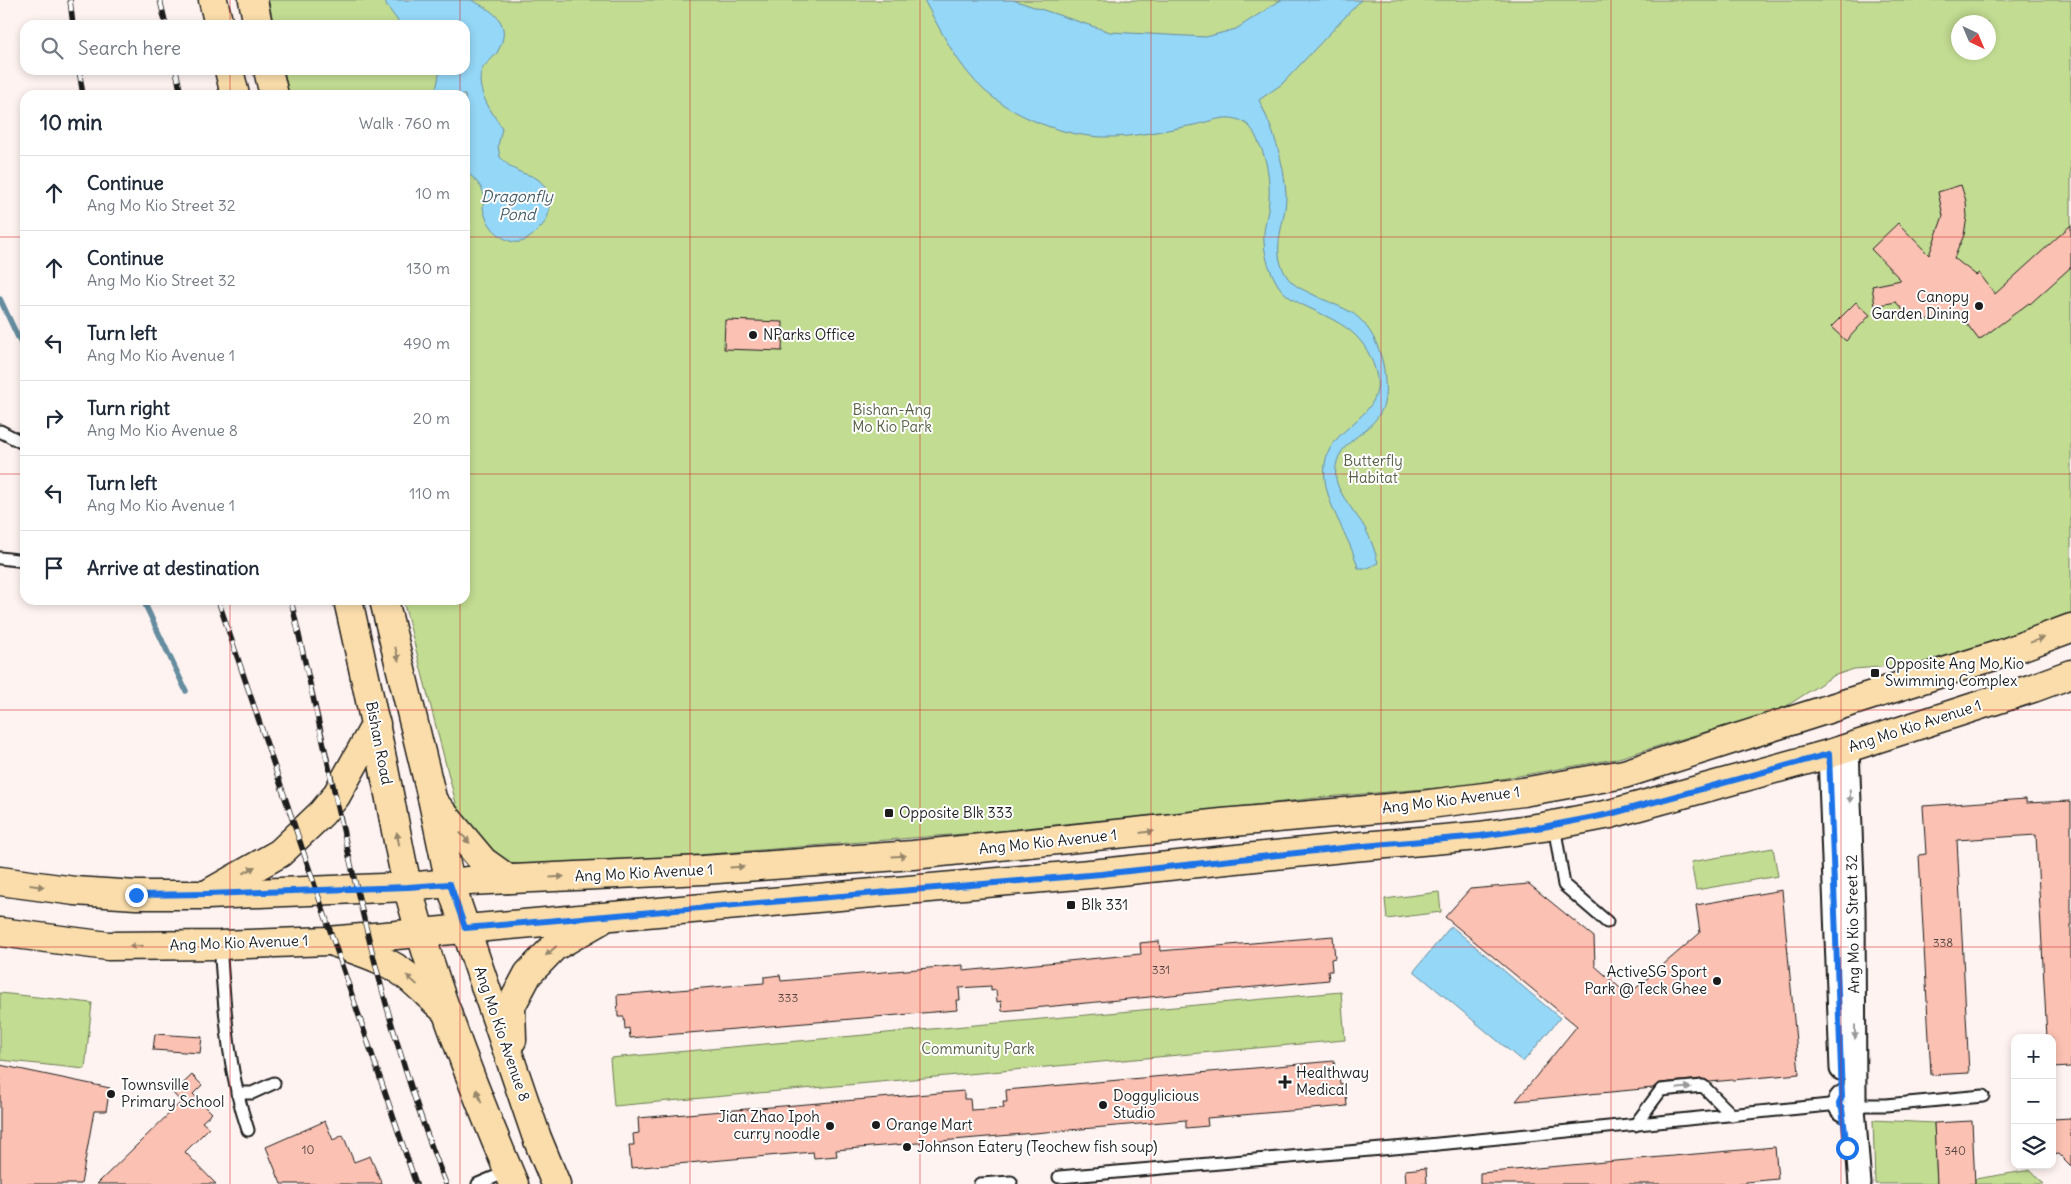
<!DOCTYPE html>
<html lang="en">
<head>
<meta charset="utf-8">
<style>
  body { margin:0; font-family:Delius,sans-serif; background:#f6f6f7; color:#1f2937 }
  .controls { position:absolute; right:15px; bottom:15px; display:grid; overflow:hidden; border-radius:10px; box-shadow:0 2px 8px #0003 }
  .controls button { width:45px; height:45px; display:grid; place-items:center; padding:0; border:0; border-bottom:1px solid #e0e1e3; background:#fff; color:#1f2937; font:25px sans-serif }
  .compass { position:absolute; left:1951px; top:15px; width:45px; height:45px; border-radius:50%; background:#fff; box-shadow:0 2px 8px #0003; rotate:136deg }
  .stop { position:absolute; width:15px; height:15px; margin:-11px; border:4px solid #1a73e8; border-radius:50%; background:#fff }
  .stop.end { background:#1a73e8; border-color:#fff; box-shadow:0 1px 5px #0008 }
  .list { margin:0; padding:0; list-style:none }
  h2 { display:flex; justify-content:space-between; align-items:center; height:65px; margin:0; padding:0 20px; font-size:21px }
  h2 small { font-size:16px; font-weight:400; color:#747a83 }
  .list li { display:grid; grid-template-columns:32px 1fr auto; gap:15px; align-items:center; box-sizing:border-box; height:75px; padding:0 20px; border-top:1px solid #e0e1e3 }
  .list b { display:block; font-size:19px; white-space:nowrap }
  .list p { margin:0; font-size:16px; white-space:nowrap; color:#747a83 }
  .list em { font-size:16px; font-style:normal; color:#747a83 }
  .icon { flex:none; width:28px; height:28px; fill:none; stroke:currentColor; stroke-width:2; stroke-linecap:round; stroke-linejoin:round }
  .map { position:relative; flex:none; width:2071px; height:1184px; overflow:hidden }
  .search { position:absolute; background:#fff; box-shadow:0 2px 8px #0003; left:20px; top:20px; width:450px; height:55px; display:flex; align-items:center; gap:12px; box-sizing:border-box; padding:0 18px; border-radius:15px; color:#747a83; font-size:19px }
  .panel { position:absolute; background:#fff; box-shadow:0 2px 8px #0003; left:20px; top:90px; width:450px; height:515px; border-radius:15px }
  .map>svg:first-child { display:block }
  .green { fill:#c2dc92; stroke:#6f7c57; fill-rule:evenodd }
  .water { fill:#95d7f7; stroke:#658c9f }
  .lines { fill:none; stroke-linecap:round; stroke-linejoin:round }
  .stream { stroke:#658c9f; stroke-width:5.5 }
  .building { fill:#fbc1b2; stroke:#1c1c1c }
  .lane-casing { stroke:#1c1c1c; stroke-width:15 }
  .street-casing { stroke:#1c1c1c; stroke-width:25 }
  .primary-casing { stroke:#1c1c1c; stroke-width:31 }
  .lane { stroke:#fff; stroke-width:11 }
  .street { stroke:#fff; stroke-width:21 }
  .primary { stroke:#faddab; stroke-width:28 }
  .rail-casing { stroke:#1c1c1c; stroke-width:5.5 }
  .rail { stroke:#fff; stroke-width:4; stroke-dasharray:11; stroke-linecap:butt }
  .oneway { fill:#96866b }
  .oneway2 { fill:#999 }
  .route { stroke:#1a73e8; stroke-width:6 }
  .grid { fill:none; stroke:#d62828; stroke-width:1; stroke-opacity:0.55 }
  .poi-dot { fill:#1c1c1c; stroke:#fff; stroke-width:2 }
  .labels { text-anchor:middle; stroke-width:4; stroke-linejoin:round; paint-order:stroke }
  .number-label { font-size:12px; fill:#544542 }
  .poi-label { font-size:15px; fill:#1c1c1c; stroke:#fff; text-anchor:start }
  .park-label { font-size:15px; fill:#565f45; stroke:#fff }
  .street-label { font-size:15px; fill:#1c1c1c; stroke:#fff }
  .water-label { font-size:16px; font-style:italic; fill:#465d69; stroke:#fff }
</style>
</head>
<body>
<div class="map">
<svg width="2071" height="1184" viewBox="0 0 2071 1184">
  <rect width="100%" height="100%" fill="#fef3f0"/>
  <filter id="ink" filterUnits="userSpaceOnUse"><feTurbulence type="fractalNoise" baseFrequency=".02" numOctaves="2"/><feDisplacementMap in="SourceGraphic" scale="10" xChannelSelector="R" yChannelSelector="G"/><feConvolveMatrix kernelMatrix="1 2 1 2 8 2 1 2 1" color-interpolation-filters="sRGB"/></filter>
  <g filter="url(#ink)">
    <g class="green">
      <path d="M268,0h1803v614l-51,19 -102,31 -64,5 -21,7 -51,33 -167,50 -154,27 -135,11 -237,27 -442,35 -126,5 -32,-4 -16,-21 -16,-32 -54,-207h62v-505h-176l-5,-25h181v-45h-191zM1958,22h30v30h-30z"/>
      <path d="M1773,848l5,28 -82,14 -5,-28z"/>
      <path d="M1439,892l2,20 -54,7 -2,-20z"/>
      <path d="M1341,992l4,48 -731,66 -4,-48z"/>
      <path d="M0,993l92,10 -7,66 -85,-9z"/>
      <path d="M1873,1120l61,3 3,61h-62z"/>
      <path d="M2031,1170l13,14h-69v-5z"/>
    </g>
    <g class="water">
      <path d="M386,0h85c23,11 42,23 27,51 -4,8 -14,12 -17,21 -5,20 11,40 21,56l-4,18 2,11c5,5 11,11 18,14 5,3 13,4 18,7 17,11 18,37 4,50 -7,7 -15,16 -26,14 -16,-3 -29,-19 -31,-35 0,-4 2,-8 1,-12 -2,-9 -11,-19 -19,-23v-77h-33l5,-10 3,-15h25v-45h-64l-15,-20z"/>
      <path d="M924,0h89l97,32 96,5 30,-8 45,-29h80l-79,84 -23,16c14,29 25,61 27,94 1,27 -17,54 0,81 5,9 15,14 24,18 13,7 28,12 41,19 19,12 30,37 33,58 1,12 3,25 -1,37 -12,31 -52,32 -47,72 2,15 21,35 29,49 6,11 10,23 13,35l-10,5h-10c-8,-33 -38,-69 -33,-104 5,-41 65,-46 50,-95 -12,-38 -35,-46 -68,-62 -12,-6 -22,-11 -29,-22 -8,-13 -13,-27 -14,-43 -1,-10 2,-21 4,-32 3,-23 1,-46 -9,-67 -3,-5 -5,-12 -9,-16 -4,-5 -14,-9 -20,-9 -11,-1 -25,5 -36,7 -27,5 -64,13 -91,12 -40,-1 -88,-20 -118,-46 -27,-24 -44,-60 -61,-91z"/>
      <path d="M1451,926l109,92 -37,44 -109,-91z"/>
    </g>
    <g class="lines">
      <g class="stream">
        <path d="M0,299l25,53"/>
        <path d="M143,600l43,91"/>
      </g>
    </g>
    <g class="building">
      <path d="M1961,185l5,16 1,16 -3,18 -10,23 22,17 3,-2 16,21 76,-69v42l-41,37 -1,-1 -50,37 -18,-24 -40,4 -12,-2 -13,-16 -21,4 -3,-20 29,-6 -30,-31 27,-26 31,32 14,-39 -5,-24z"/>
      <path d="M1856,302l14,13 -24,26 -15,-14z"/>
      <path d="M725,320l58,2 -1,29 -58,-2z"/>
      <path d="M2026,799v4l45,-2v266l-19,1v-30h-5l-11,-203 -79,5 12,233 -38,2 -12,-220 7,-1 -3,-48z"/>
      <path d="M1529,884l65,53 1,29 33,29 72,-62 -4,-28 86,-15 17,184 -89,8 -8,-3 -42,4 -7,5 -137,13 61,-75 -132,-109 25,-28z"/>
      <path d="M1333,936l2,22 -4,1 1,12h-4l1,9 -327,31 -1,-10 -4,1 -1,-12 -5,1v-5l-32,2 1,12h-4l1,10 -327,28 -1,-10 -4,1 -1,-12h-6l-1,-22 147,-12v-6l16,-2 1,6 182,-16v6l178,-17 -1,-11 19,-2 1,10z"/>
      <path d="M155,1034l47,3 -2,16 -47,-3z"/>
      <path d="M1334,1061l1,11h4l1,12 5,-1 2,23 -140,12 1,8 -22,2v-8l-350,30 1,6 -23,2 -1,-6 -182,16 -2,-23h5l-1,-11 6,-1 -1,-15 326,-27v8h6l1,11 33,-2 -1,-6h4l-1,-12z"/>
      <path d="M0,1065l110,23 -4,23h-12l-13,73h-81z"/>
      <path d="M192,1075l10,10 -9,9 19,19 -10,9 7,6 -24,24 31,32h-119l84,-82 -8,-9z"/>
      <path d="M2071,1118v48l-12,-12 -7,1v-36z"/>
      <path d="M325,1121l8,19 10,-5 11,27 16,-6 12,28h-101l-15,-37z"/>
      <path d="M1972,1121l3,63h-38l-3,-61z"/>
      <path d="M1775,1147l3,32 -32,3v2h-266v-11z"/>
      <path d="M1426,1168l1,16h-21l-1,-14z"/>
    </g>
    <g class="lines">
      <defs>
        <g id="lane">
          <path d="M0,431l25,13"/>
          <path d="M0,558l25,3"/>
          <path d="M1554,825l10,60 43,37"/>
          <path d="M220,945c5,63 7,124 28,185"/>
          <path d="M237,1093h15l22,-10"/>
          <path d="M1855,1105h31l97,-9"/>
          <path d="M1635,1125l26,-35 42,-4 29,29"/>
          <path d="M1059,1177l369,-32 411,-41"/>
          <path d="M478,1184l31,-13"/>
          <path d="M980,1184l31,-2"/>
        </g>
        <g id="street">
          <path d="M1848,748l6,161 1,191"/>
          <path d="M1829,754l12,315"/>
          <circle cx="1847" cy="1103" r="8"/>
          <path d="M1854,1108l6,76"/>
        </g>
        <g id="primary">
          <path d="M213,0l6,25"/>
          <path d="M253,0l5,25"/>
          <path d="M229,70l6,25"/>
          <path d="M268,70l6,25"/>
          <path d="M348,600c13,58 26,116 37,174 8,38 14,77 23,115 27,100 65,199 106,295"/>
          <path d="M384,600l49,202 17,81 87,255 19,46"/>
          <path d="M436,805l47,56 25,18"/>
          <path d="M0,881l75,10 61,4h71l201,-8 61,-6 234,-11 210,-15 309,-32 200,-18 101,-13 101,-18 380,-121 67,-25"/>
          <path d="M211,892l69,-39 42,-40 14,-17 40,-72"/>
          <path d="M0,932l108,14 112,-1 108,-4 773,-68 251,-26 127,-11 64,-9 67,-13 219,-60 204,-66 38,-14"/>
          <path d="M336,943c24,9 50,16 70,32 15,12 27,25 41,37"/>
          <path d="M512,1040l-1,-34 17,-32 26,-27 47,-27"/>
        </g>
      </defs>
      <use href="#lane" class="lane-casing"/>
      <use href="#street" class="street-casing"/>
      <use href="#primary" class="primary-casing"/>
      <use href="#lane" class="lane"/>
      <use href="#street" class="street"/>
      <use href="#primary" class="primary"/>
      <defs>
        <g id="rail">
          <path d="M70,0l3,25"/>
          <path d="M160,0l6,25"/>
          <path d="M79,70l4,25"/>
          <path d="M176,70l5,25"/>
          <path d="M218,600l198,584"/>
          <path d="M291,600c20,90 40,180 61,269 25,107 53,213 94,315"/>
        </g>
      </defs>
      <use href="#rail" class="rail-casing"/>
      <use href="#rail" class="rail"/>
    </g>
    <defs><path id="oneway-solid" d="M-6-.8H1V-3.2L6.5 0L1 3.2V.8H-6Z" transform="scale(1.25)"/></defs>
    <g class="oneway">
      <use href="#oneway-solid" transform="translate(2037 640) rotate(-20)"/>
      <use href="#oneway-solid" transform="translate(397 654) rotate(76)"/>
      <use href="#oneway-solid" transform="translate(1147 832) rotate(-7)"/>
      <use href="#oneway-solid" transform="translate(465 838) rotate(47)"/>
      <use href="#oneway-solid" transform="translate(398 839) rotate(-101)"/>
      <use href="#oneway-solid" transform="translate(899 856) rotate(-4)"/>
      <use href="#oneway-solid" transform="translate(737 867) rotate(-4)"/>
      <use href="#oneway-solid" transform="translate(249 870) rotate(-30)"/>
      <use href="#oneway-solid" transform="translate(557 877) rotate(-3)"/>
      <use href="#oneway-solid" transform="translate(37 886) rotate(7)"/>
      <use href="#oneway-solid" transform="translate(136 946) rotate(179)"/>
      <use href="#oneway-solid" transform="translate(551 951) rotate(139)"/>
      <use href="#oneway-solid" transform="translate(412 980) rotate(-137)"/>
      <use href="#oneway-solid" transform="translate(479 1096) rotate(-110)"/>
    </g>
    <g class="oneway2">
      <use href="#oneway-solid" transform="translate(1850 796) rotate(88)"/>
      <use href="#oneway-solid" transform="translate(1855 1032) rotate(90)"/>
      <use href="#oneway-solid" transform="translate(1684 1088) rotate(-6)"/>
    </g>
  </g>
  <g class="lines" filter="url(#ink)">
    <path class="route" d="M136,895l71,-1 201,-7 42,-3 15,44 636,-54 251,-27 128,-11 63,-9 67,-13 219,-60 13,343 -3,7 3,5 5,39"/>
  </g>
  <path class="grid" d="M230,0v25M460,0v25M690,0v1184M920,0v1184M1151,0v1184M1381,0v1184M1611,0v1184M1841,0v1184M230,70v25M460,70v25M0,237h25M465,237h1606M0,474h25M465,474h1606M230,600v584M460,600v584M0,710h2071M0,947h2071"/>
  <g class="poi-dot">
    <circle cx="1979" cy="306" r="5"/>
    <circle cx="753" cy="335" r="5"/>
    <rect x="1870" y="668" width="10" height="10" rx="2.5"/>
    <rect x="884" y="808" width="10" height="10" rx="2.5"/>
    <rect x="1066" y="900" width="10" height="10" rx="2.5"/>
    <circle cx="1717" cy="981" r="5"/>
    <path d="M1282.5 1074.5h5v5h5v5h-5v5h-5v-5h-5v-5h5z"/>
    <circle cx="111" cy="1094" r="5"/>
    <circle cx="1103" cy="1105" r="5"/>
    <circle cx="876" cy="1125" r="5"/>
    <circle cx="830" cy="1126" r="5"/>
    <circle cx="907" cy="1147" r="5"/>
  </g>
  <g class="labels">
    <g class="number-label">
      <text x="1943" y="947">338</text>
      <text x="1161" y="974">331</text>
      <text x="788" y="1002">333</text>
      <text x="308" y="1154">10</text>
      <text x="1955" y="1155">340</text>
    </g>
    <g class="poi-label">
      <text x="1969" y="302" text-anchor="end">Canopy<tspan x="1969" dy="17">Garden Dining</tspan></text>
      <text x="763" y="340">NParks Office</text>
      <text x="1885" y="669">Opposite Ang Mo Kio<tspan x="1885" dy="17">Swimming Complex</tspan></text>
      <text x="899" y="818">Opposite Blk 333</text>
      <text x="1081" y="910">Blk 331</text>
      <text x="1707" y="977" text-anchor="end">ActiveSG Sport<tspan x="1707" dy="17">Park @ Teck Ghee</tspan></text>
      <text x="1296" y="1078">Healthway<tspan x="1296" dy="17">Medical</tspan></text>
      <text x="121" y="1090">Townsville<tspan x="121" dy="17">Primary School</tspan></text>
      <text x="1113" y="1101">Doggylicious<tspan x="1113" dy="17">Studio</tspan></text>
      <text x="820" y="1122" text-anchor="end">Jian Zhao Ipoh<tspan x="820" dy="17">curry noodle</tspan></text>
      <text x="886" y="1130">Orange Mart</text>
      <text x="917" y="1152">Johnson Eatery (Teochew fish soup)</text>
    </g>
    <g class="park-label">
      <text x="892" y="415">Bishan-Ang<tspan x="892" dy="17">Mo Kio Park</tspan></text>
      <text x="1373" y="466">Butterfly<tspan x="1373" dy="17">Habitat</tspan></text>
      <text x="978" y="1054">Community Park</text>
    </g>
    <g class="street-label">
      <text transform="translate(1915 726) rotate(-18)" y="5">Ang Mo Kio Avenue 1</text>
      <text transform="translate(379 743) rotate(79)" y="5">Bishan Road</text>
      <text transform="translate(1451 800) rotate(-7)" y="5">Ang Mo Kio Avenue 1</text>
      <text transform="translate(1048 842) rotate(-6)" y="5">Ang Mo Kio Avenue 1</text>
      <text transform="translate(644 873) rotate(-3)" y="5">Ang Mo Kio Avenue 1</text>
      <text transform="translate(1853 924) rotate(-91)" y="5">Ang Mo Kio Street 32</text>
      <text transform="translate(239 943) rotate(-2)" y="5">Ang Mo Kio Avenue 1</text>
      <text transform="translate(502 1034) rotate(71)" y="5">Ang Mo Kio Avenue 8</text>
    </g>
    <g class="water-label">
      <text x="517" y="202">Dragonfly<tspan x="517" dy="18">Pond</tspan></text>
    </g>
  </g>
</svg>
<div class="controls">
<button>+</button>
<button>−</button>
<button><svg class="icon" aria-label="layers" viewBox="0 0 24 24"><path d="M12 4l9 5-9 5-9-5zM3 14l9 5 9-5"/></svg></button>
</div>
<svg class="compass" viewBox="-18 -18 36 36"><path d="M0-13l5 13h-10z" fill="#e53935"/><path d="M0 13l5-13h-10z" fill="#747a83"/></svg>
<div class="stop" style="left:1847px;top:1148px"></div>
<div class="stop end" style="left:136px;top:895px"></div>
<div class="search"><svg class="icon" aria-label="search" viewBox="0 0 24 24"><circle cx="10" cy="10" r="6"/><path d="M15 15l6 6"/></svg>Search here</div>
<section class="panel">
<h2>10 min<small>Walk · 760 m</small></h2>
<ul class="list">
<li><svg class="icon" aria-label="ahead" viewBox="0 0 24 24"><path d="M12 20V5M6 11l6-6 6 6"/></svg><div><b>Continue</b><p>Ang Mo Kio Street 32</p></div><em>10 m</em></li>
<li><svg class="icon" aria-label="ahead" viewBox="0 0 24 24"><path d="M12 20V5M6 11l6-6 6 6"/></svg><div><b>Continue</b><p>Ang Mo Kio Street 32</p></div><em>130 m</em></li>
<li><svg class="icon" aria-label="left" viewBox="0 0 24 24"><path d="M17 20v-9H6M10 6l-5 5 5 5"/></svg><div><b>Turn left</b><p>Ang Mo Kio Avenue 1</p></div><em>490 m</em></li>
<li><svg class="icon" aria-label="right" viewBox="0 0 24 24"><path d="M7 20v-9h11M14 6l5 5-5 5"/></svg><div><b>Turn right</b><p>Ang Mo Kio Avenue 8</p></div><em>20 m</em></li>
<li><svg class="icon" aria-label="left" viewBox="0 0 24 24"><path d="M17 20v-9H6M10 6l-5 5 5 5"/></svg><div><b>Turn left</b><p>Ang Mo Kio Avenue 1</p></div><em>110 m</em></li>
<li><svg class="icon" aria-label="arrive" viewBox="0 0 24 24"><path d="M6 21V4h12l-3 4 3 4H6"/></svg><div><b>Arrive at destination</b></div></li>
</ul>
</section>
</div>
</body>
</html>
